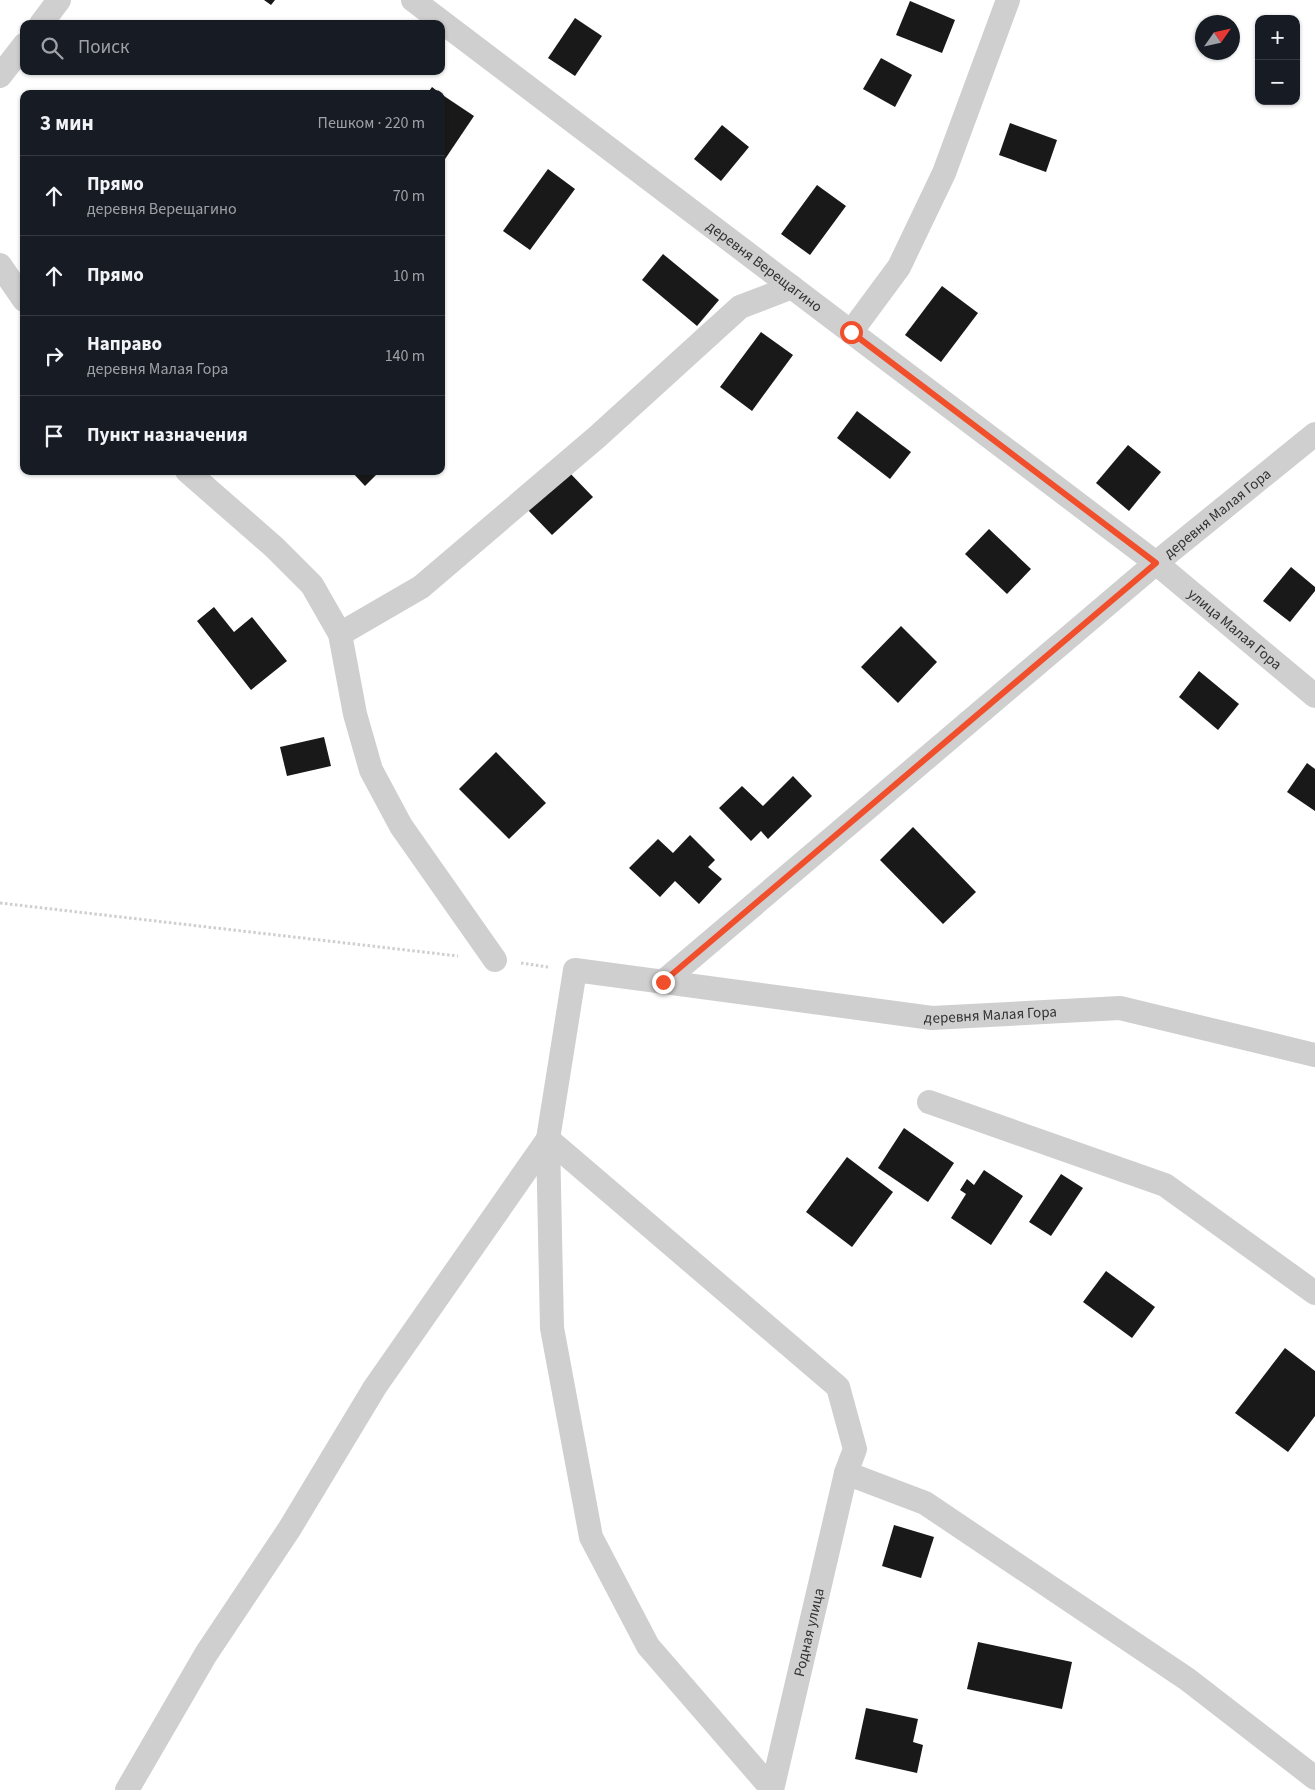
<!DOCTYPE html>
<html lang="ru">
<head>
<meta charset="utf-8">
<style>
  body { margin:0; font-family:"Source Sans 3",sans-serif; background:#20242c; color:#f1f3f6 }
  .controls { position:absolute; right:15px; top:15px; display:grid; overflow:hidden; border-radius:10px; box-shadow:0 1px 4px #0004 }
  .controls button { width:45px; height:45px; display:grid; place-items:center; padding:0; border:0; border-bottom:1px solid #363941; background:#171b24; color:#f1f3f6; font:25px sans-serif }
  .compass { position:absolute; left:1195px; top:15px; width:45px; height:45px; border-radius:50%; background:#171b24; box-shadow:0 1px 4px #0004; rotate:56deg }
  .stop { position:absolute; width:15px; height:15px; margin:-11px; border:4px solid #f14f2b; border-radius:50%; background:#fff }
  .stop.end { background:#f14f2b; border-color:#fff; box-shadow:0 1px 5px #0008 }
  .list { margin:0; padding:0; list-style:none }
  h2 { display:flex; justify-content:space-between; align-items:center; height:65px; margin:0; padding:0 20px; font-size:21px }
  h2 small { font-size:16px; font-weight:400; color:#9ea1a6 }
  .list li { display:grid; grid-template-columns:32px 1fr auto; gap:15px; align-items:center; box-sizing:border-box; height:80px; padding:0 20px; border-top:1px solid #363941 }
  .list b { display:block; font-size:19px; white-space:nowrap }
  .list p { margin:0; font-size:16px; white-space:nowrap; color:#9ea1a6 }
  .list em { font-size:16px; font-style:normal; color:#9ea1a6 }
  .icon { flex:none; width:28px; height:28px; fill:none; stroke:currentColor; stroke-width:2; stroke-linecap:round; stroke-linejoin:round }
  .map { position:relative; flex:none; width:1315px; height:1790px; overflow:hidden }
  .search { position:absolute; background:#171b24; box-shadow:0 1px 4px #0004; left:20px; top:20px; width:425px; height:55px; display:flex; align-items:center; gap:12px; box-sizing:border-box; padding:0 18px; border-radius:10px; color:#9ea1a6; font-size:19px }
  .panel { position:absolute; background:#171b24; box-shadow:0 1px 4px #0004; left:20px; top:90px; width:425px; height:385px; border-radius:10px }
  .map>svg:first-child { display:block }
  .building { fill:#191919 }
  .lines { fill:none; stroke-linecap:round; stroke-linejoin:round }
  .path { stroke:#cfcfcf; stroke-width:3; stroke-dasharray:2.5 2.5; stroke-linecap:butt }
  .street { stroke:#cfcfcf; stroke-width:24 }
  .route { stroke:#f14f2b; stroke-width:6 }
  .labels { text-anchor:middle; stroke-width:5; stroke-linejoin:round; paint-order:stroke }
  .street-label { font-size:15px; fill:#323232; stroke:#fff }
</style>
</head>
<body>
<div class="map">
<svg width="1315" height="1790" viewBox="0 0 1315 1790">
  <rect width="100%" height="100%" fill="#fff"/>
  <g class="building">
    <path d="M264,0h11l-4,5z"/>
    <path d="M910,1l45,19 -13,33 -46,-18z"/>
    <path d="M575,18l27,18 -27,40 -27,-18z"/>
    <path d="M881,58l31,17 -17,32 -32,-18z"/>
    <path d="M432,87l9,7h-14z"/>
    <path d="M441,94l33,22 -33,49z"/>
    <path d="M1010,123l47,17 -11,32 -47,-17z"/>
    <path d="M722,125l27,22 -28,34 -27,-22z"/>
    <path d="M548,169l27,20 -45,61 -27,-19z"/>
    <path d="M817,185l29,21 -36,49 -29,-21z"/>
    <path d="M663,254l56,46 -22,26 -55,-46z"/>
    <path d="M942,286l36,27 -37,49 -36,-27z"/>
    <path d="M761,332l32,23 -41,56 -32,-24z"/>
    <path d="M857,411l54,41 -21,27 -53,-41z"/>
    <path d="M1128,445l33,27 -32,39 -33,-28z"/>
    <path d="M566,469l27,28 -41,38 -26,-27z"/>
    <path d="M351,471h29l-15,15z"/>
    <path d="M989,529l42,40 -24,25 -42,-40z"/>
    <path d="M1291,567l24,20v4l-25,31 -27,-21z"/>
    <path d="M214,607l20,25 18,-15 35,44 -36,29 -54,-69z"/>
    <path d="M901,626l36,36 -39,41 -37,-36z"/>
    <path d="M1199,671l40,33 -21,26 -39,-33z"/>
    <path d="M324,737l7,29 -44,10 -7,-29z"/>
    <path d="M496,752l50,51 -37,36 -50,-50z"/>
    <path d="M1307,763l8,6v42l-28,-19z"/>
    <path d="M793,776l19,20 -44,43 -7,-8 -10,10 -32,-33 23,-22 21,20z"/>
    <path d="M913,827l63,65 -33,32 -63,-64z"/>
    <path d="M690,835l25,25 -7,7 14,12 -23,25 -24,-23 -15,16 -31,-29 29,-29 15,14z"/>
    <path d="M904,1128l50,35 -26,39 -50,-34z"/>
    <path d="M847,1157l46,35 -41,55 -46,-35z"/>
    <path d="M984,1170l39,26 -32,49 -40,-27 15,-24 -6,-4 7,-11 7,6z"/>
    <path d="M1061,1174l22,14 -32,48 -22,-14z"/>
    <path d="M1106,1271l49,36 -23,31 -49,-36z"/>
    <path d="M1285,1348l30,23v45l-27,36 -53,-39z"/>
    <path d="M894,1525l40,12 -13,41 -39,-12z"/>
    <path d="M978,1642l94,20 -10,47 -95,-20z"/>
    <path d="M866,1708l52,11 -5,23 10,3 -6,28 -62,-14z"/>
  </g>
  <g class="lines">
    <g class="path">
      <path d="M0,903l458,53"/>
      <path d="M521,963l27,4"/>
    </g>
    <g class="street">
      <path id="s1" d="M413,0l743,563 159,133"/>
      <path d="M41,24l18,-24"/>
      <path d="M0,76l24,-31"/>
      <path d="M0,265l24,35"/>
      <path d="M851,332l48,-65 45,-94 64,-173"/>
      <path d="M187,471l87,76 38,38 28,49 15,80 16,56 30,56 94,134"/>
      <path d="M340,634l81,-47 176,-150 143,-130 52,-20"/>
      <path id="s2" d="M663,982l493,-419 159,-129"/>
      <path d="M929,1102l236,83 150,108"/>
      <path id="s3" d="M772,1789l-124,-143 -57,-109 -39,-209 -4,-189 27,-169 357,48 188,-10 195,47"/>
      <path d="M127,1790l79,-136 84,-126 85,-141 173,-248 290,248 17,62 -9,24 79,30 262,176 128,99"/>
      <path id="s4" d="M772,1790l74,-317"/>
    </g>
  </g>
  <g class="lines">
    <path class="route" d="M663,982l493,-419 -305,-231"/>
  </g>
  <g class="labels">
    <g class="street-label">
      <text dy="5" stroke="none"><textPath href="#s1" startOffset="441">деревня Верещагино</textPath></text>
      <text dy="5" stroke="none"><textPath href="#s2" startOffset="726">деревня Малая Гора</textPath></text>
      <text dy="5" stroke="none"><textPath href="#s1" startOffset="1035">улица Малая Гора</textPath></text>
      <text dy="5" stroke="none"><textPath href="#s3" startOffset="1304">деревня Малая Гора</textPath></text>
      <text dy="5" stroke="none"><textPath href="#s4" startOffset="162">Родная улица</textPath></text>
    </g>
  </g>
</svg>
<div class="controls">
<button>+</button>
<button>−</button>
</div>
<svg class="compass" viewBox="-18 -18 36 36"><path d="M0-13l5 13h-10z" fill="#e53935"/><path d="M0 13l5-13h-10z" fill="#9ea1a6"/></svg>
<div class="stop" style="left:851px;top:332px"></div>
<div class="stop end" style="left:663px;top:982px"></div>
<div class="search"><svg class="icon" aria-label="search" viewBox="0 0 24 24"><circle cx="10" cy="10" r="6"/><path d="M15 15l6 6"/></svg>Поиск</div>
<section class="panel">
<h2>3 мин<small>Пешком · 220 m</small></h2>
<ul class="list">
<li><svg class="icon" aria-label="ahead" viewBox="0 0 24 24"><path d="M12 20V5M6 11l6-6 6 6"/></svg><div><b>Прямо</b><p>деревня Верещагино</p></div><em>70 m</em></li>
<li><svg class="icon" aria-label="ahead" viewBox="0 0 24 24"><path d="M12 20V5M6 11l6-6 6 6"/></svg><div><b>Прямо</b></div><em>10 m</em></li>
<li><svg class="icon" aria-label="right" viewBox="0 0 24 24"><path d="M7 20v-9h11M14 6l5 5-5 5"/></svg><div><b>Направо</b><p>деревня Малая Гора</p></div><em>140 m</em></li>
<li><svg class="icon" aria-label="arrive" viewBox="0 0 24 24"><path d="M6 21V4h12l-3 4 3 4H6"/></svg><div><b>Пункт назначения</b></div></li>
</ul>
</section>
</div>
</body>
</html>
